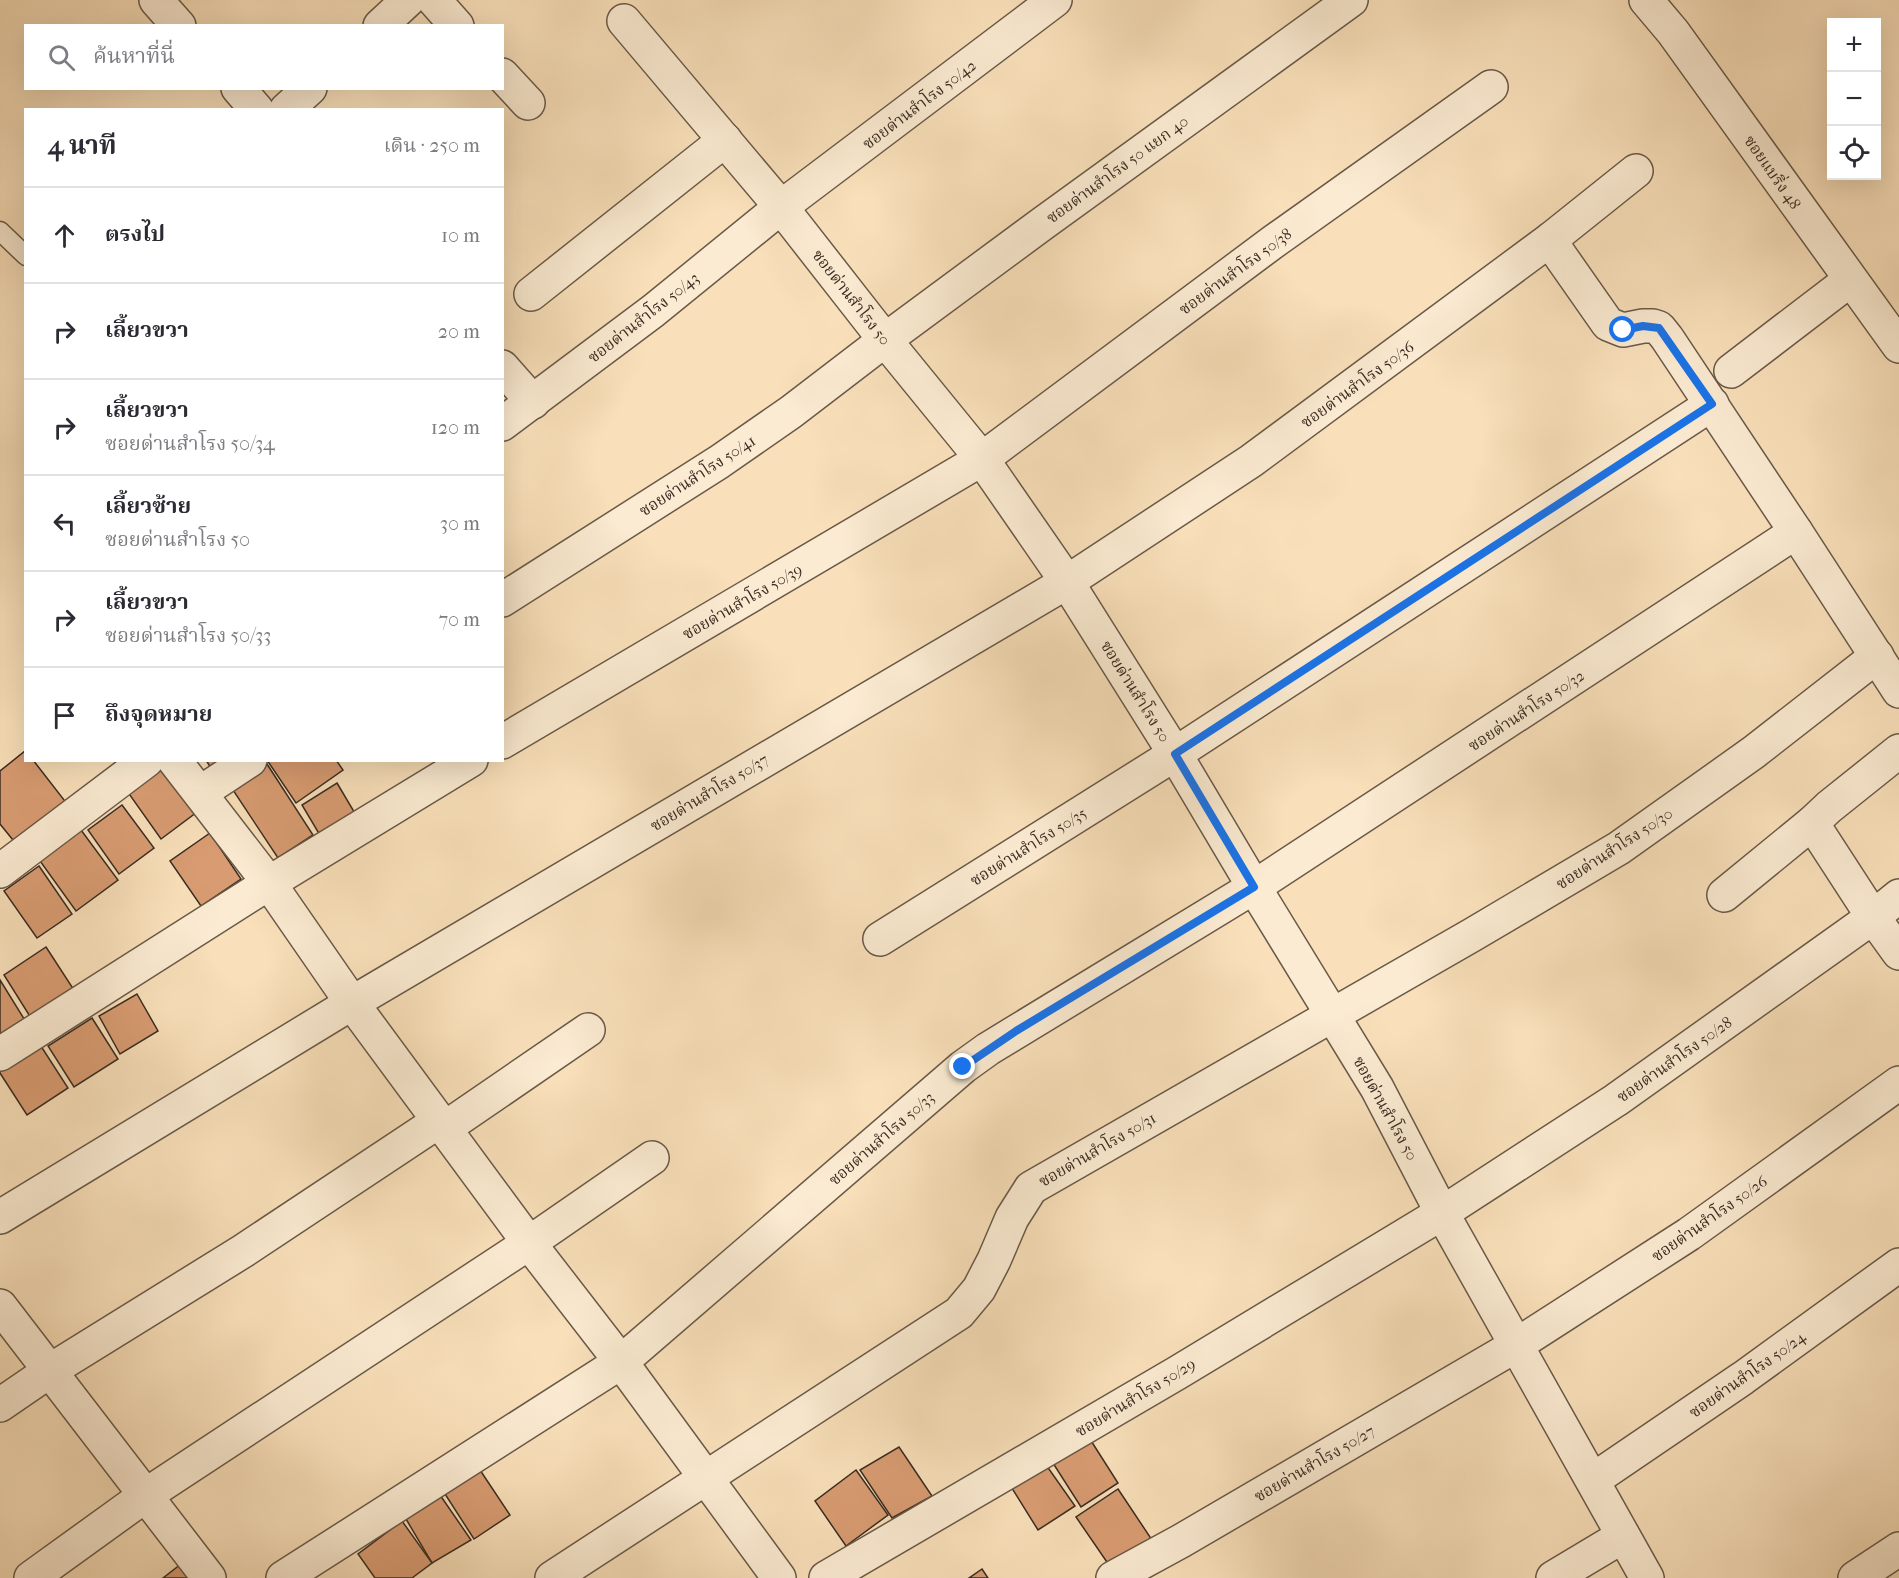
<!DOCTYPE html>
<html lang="th">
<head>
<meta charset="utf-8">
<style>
  body { margin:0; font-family:"IM FELL French Canon","Noto Serif Thai",serif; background:#f2f2f3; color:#2b2b33 }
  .controls { position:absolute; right:18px; top:18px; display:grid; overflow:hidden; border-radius:0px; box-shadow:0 6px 24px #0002 }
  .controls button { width:54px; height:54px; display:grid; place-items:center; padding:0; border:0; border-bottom:2px solid #e1e1e2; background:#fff; color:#2b2b33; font:30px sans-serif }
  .stop { position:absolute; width:18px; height:18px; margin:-14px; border:4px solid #1a73e8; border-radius:50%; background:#fff }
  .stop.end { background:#1a73e8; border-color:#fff; box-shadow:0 2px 6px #0008 }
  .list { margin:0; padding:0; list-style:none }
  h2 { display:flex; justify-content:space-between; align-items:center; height:78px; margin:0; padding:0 24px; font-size:26px }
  h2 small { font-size:20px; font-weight:400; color:#7c7c81 }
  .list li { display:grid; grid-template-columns:39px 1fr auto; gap:18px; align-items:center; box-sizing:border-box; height:96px; padding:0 24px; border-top:2px solid #e1e1e2 }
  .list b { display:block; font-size:22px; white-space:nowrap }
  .list p { margin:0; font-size:20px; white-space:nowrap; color:#7c7c81 }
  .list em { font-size:20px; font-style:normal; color:#7c7c81 }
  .icon { flex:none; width:33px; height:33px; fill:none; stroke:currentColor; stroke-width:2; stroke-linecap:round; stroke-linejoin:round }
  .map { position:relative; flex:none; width:1899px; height:1578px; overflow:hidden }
  .search { position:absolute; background:#fff; box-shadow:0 6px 24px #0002; left:24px; top:24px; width:480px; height:66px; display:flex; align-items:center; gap:15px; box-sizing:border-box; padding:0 21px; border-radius:0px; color:#7c7c81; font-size:22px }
  .panel { position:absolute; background:#fff; box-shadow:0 6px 24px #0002; left:24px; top:108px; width:480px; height:654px; border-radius:0px }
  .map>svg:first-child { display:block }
  .building { fill:#d99c72; stroke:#392c22; stroke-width:1.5 }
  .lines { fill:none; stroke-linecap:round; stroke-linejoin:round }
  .service-casing { stroke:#695948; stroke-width:21 }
  .minor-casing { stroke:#695948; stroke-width:36 }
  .service { stroke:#fbebd2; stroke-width:18 }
  .minor { stroke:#fbebd2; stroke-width:33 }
  .route { stroke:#1a73e8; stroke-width:8 }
  .labels { text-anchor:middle; stroke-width:6; stroke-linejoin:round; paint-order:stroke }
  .street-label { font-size:16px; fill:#392c22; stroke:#fbebd2 }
</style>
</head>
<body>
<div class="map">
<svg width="1899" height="1578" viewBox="0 0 1899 1578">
  <rect width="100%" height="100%" fill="#f9e0ba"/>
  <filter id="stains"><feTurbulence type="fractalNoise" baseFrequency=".00333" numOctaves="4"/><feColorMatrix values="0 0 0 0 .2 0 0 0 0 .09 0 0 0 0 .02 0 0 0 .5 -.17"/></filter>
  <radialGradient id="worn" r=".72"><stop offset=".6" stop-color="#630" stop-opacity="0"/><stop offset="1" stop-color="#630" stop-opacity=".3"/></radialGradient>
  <g class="building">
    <path d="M25,751l1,9h7l35,45 -51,40 -17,-21v-53z"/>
    <path d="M206,760h19l-13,10z"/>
    <path d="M267,760h69l7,10 -47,33z"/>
    <path d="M167,762l34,47 -40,30 -34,-48z"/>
    <path d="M267,764l46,71 -35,23 -47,-71z"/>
    <path d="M337,783l19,32 -35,22 -19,-32z"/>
    <path d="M122,805l32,43 -35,26 -31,-44z"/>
    <path d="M81,830l37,50 -42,31 -36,-50z"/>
    <path d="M210,833l31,46 -40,27 -31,-45z"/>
    <path d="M39,866l33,48 -35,24 -33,-47z"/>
    <path d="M46,947l28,43 -43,28 -27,-43z"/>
    <path d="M0,980l26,42 -26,16z"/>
    <path d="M137,994l21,37 -38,23 -21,-38z"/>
    <path d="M92,1018l26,41 -44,28 -26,-41z"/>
    <path d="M37,1040l31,48 -41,27 -27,-42v-8z"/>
    <path d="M1088,1436l30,47 -37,24 -30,-47z"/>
    <path d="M899,1447l33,49 -40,22 -32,-48z"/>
    <path d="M1044,1462l31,44 -37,24 -28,-45z"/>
    <path d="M480,1470l30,45 -36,24 -29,-45z"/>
    <path d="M856,1470l32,45 -42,31 -31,-45z"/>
    <path d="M1118,1489l34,51 -41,28 -35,-51z"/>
    <path d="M440,1495l31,45 -39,23 -26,-44z"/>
    <path d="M402,1521l30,42 -20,15h-37l-17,-24z"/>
    <path d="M181,1564l12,14h-30z"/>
    <path d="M982,1569l6,9h-19z"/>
  </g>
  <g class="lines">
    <defs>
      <path id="service" d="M0,231l26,25"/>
      <g id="minor">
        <path d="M156,0l23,26"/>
        <path d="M434,0l23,26"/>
        <path d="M1646,0l27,32 226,314"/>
        <path d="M624,21l157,186 104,133 97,119 85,123 108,172 79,133 123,201 65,125 205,365"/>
        <path d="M380,26l28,-26"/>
        <path d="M502,75l26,28"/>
        <path d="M238,88l19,22"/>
        <path d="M286,110l24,-22"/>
        <path d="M1551,239l8,15 49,70 15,6 20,-4h10l6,2 8,10 129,194 103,159"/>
        <path d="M531,294l194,-154"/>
        <path d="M502,367l31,35"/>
        <path d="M1731,371l119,-91"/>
        <path d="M502,424l151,-113 128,-104 274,-207"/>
        <path d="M502,600l217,-138 72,-50 94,-72 157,-116 309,-224"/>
        <path d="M502,742l480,-283 291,-217 218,-155"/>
        <path d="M1899,751l-70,56 -17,16 61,94 26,36"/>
        <path d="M174,760l95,123 83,120 177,240 92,119 158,216"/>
        <path d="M200,793l50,-33"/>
        <path d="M0,871l147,-111"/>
        <path d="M1724,895l88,-72"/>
        <path d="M880,939l295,-185 537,-350"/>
        <path d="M0,1054l269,-171 202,-123"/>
        <path d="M445,1128l143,-98"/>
        <path d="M0,1217l352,-214 715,-421 184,-121 300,-222 85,-68"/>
        <path d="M0,1306l209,272"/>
        <path d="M0,1405l51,-35 192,-119 196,-130"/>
        <path d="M1593,1480l150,-102 156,-113"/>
        <path d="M31,1578l115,-83 383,-252 123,-85"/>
        <path d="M283,1578l338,-216 342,-295 25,-18 266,-162 542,-355"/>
        <path d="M552,1578l407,-265 20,-24 15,-29 18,-42 19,-30 441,-253 147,-87 135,-96 123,-96"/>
        <path d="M826,1578l351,-205 265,-160 174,-113 257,-183 26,-21"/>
        <path d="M1113,1578l68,-37 334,-195 174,-112 210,-151"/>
        <path d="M1553,1578l70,-42"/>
        <path d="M1855,1578l44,-29"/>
      </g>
    </defs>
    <use href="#service" class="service-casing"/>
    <use href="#minor" class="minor-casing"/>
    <use href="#service" class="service"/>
    <use href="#minor" class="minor"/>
  </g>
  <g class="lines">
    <path class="route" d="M963,1067l53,-36 238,-144 -79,-133 537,-350 -53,-76 -16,-2 -20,4"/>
  </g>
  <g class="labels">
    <g class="street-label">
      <text transform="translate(919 104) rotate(-37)" y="6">ซอยด่านสำโรง 50/42</text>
      <text transform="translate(1117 169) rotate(-36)" y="6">ซอยด่านสำโรง 50 แยก 40</text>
      <text transform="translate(1773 172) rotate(55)" y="6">ซอยแบริ่ง 48</text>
      <text transform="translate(1235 271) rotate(-36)" y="6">ซอยด่านสำโรง 50/38</text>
      <text transform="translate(852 297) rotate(52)" y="6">ซอยด่านสำโรง 50</text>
      <text transform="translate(643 317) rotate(-38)" y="6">ซอยด่านสำโรง 50/43</text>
      <text transform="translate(1357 384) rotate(-36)" y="6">ซอยด่านสำโรง 50/36</text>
      <text transform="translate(697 475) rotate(-33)" y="6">ซอยด่านสำโรง 50/41</text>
      <text transform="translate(742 601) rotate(-30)" y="6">ซอยด่านสำโรง 50/39</text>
      <text transform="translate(1136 691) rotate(58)" y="6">ซอยด่านสำโรง 50</text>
      <text transform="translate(1526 710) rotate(-33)" y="6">ซอยด่านสำโรง 50/32</text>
      <text transform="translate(709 792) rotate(-31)" y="6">ซอยด่านสำโรง 50/37</text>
      <text transform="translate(1028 846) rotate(-32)" y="6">ซอยด่านสำโรง 50/35</text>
      <text transform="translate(1614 848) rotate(-33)" y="6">ซอยด่านสำโรง 50/30</text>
      <text transform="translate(1674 1059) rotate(-35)" y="6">ซอยด่านสำโรง 50/28</text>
      <text transform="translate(1386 1108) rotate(61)" y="6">ซอยด่านสำโรง 50</text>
      <text transform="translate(881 1138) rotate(-41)" y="6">ซอยด่านสำโรง 50/33</text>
      <text transform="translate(1097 1149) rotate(-30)" y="6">ซอยด่านสำโรง 50/31</text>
      <text transform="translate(1709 1218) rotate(-35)" y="6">ซอยด่านสำโรง 50/26</text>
      <text transform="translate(1747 1374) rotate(-35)" y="6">ซอยด่านสำโรง 50/24</text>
      <text transform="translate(1135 1397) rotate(-31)" y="6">ซอยด่านสำโรง 50/29</text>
      <text transform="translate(1314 1463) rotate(-30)" y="6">ซอยด่านสำโรง 50/27</text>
    </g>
  </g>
  <rect width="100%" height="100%" filter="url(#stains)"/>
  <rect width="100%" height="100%" fill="url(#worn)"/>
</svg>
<div class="controls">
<button>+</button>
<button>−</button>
<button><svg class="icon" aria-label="locate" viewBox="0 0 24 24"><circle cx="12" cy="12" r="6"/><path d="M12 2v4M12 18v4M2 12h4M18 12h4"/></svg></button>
</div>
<div class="stop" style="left:1623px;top:330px"></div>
<div class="stop end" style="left:963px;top:1067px"></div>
<div class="search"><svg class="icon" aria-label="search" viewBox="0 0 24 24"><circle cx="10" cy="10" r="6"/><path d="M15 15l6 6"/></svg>ค้นหาที่นี่</div>
<section class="panel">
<h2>4 นาที<small>เดิน · 250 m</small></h2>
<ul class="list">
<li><svg class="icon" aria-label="ahead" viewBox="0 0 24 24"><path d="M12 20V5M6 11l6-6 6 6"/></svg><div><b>ตรงไป</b></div><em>10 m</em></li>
<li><svg class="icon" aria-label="right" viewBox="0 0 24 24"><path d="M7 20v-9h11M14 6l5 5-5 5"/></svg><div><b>เลี้ยวขวา</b></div><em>20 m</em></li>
<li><svg class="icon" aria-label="right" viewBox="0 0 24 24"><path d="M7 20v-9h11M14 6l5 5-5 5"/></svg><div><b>เลี้ยวขวา</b><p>ซอยด่านสำโรง 50/34</p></div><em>120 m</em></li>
<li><svg class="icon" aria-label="left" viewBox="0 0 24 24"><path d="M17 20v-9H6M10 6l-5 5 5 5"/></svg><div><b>เลี้ยวซ้าย</b><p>ซอยด่านสำโรง 50</p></div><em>30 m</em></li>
<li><svg class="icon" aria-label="right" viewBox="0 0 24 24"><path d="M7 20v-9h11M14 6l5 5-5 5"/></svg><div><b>เลี้ยวขวา</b><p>ซอยด่านสำโรง 50/33</p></div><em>70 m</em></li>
<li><svg class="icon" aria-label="arrive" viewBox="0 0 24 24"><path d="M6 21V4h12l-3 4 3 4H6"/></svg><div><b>ถึงจุดหมาย</b></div></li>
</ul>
</section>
</div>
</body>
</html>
